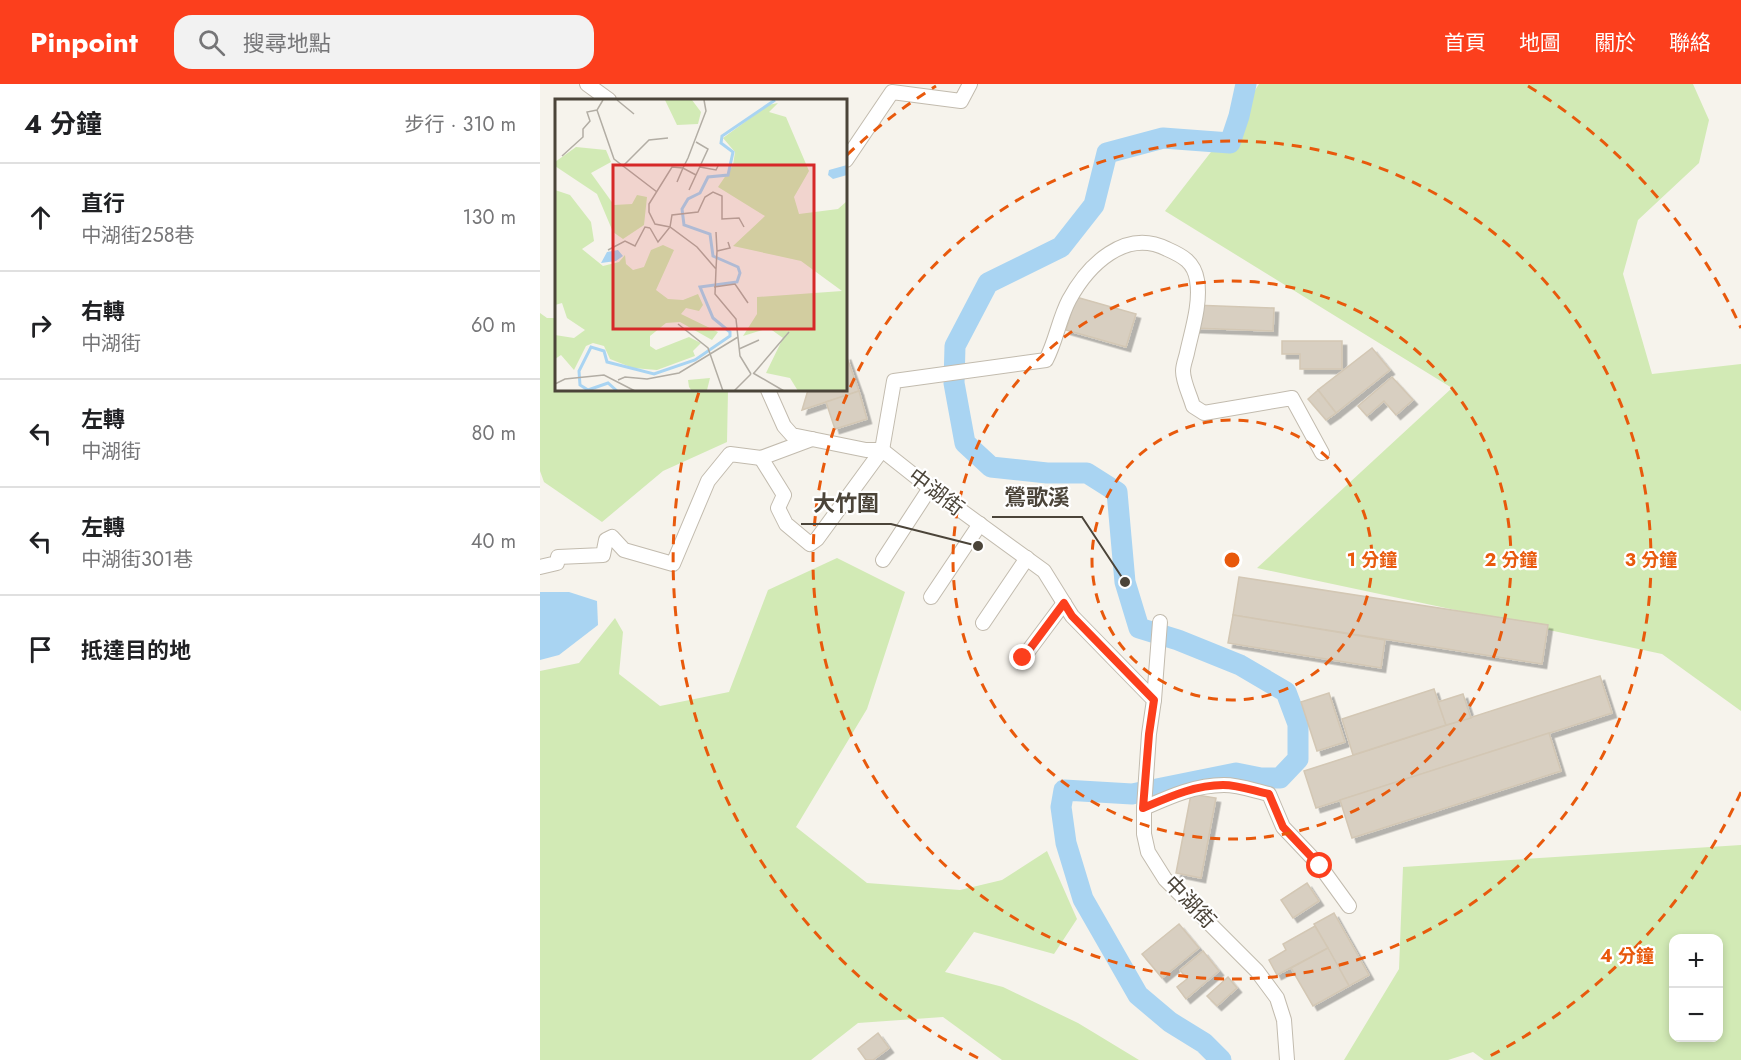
<!DOCTYPE html>
<html lang="zh-TW">
<head>
<meta charset="utf-8">
<style>
  body { margin:0; font-family:Jost,"Noto Sans TC",sans-serif; background:#f2f2f2; color:#202124 }
  .controls { position:absolute; right:18px; bottom:18px; display:grid; overflow:hidden; border-radius:12px; box-shadow:0 3px 9px #0003 }
  .controls button { width:54px; height:54px; display:grid; place-items:center; padding:0; border:0; border-bottom:2px solid #e0e0e0; background:#fff; color:#202124; font:30px sans-serif }
  .stop { position:absolute; width:18px; height:18px; margin:-14px; border:4px solid #fc3f1d; border-radius:50%; background:#fff }
  .stop.end { background:#fc3f1d; border-color:#fff; box-shadow:0 2px 6px #0008 }
  .list { margin:0; padding:0; list-style:none }
  h2 { display:flex; justify-content:space-between; align-items:center; height:78px; margin:0; padding:0 24px; font-size:26px }
  h2 small { font-size:20px; font-weight:400; color:#757577 }
  .list li { display:grid; grid-template-columns:39px 1fr auto; gap:18px; align-items:center; box-sizing:border-box; height:108px; padding:0 24px; border-top:2px solid #e0e0e0 }
  .list b { display:block; font-size:22px; white-space:nowrap }
  .list p { margin:0; font-size:20px; white-space:nowrap; color:#757577 }
  .list em { font-size:20px; font-style:normal; color:#757577 }
  .icon { flex:none; width:33px; height:33px; fill:none; stroke:currentColor; stroke-width:2; stroke-linecap:round; stroke-linejoin:round }
  .map { position:relative; flex:none; width:1201px; height:976px; overflow:hidden }
  header { display:flex; align-items:center; gap:36px; box-sizing:border-box; height:84px; padding:0 30px; background:#fc3f1d; color:#fff }
  header strong { font-size:28px }
  nav { display:flex; gap:33px; margin-inline-start:auto; font-size:21px }
  .search { width:420px; height:54px; background:#f2f2f2; display:flex; align-items:center; gap:15px; box-sizing:border-box; padding:0 21px; border-radius:18px; color:#757577; font-size:22px }
  main { display:flex }
  aside { flex:1; background:#fff }
  .map>svg:first-child { display:block }
  .green { fill:#d2eab5; fill-rule:evenodd }
  .water { fill:#a9d4f2 }
  .lines { fill:none; stroke-linecap:round; stroke-linejoin:round }
  .river { stroke:#a9d4f2; stroke-width:21 }
  .building { fill:#d8cfc1; stroke:#d3c7b4; stroke-width:1.5; filter:url(#shadow) }
  .minor-casing { stroke:#c2bbae; stroke-width:16 }
  .minor { stroke:#fff; stroke-width:14 }
  .route { stroke:#fc3f1d; stroke-width:8 }
  .ring { fill:none; stroke:#e8590c; stroke-width:3; stroke-dasharray:10 8 }
  .labels { text-anchor:middle; stroke-width:4.5; stroke-linejoin:round; paint-order:stroke }
  .street-label { font-size:21px; fill:#4b4439; stroke:#fff }
  .inset-river { fill:none; stroke:#a9d4f2; stroke-width:3 }
  .inset-road { fill:none; stroke:#b2ada4; stroke-width:1.5 }
  .view { fill:#d62828; fill-opacity:0.15; stroke:#d62828; stroke-width:3 }
  .inset-edge { fill:none; stroke:#4b4439; stroke-width:3 }
  .centre { fill:#e8590c; stroke:#fff; stroke-width:3 }
  .ring-label { font-size:18px; text-anchor:middle; font-weight:bold; fill:#e8590c; stroke:#fff; stroke-width:4.5; stroke-linejoin:round; paint-order:stroke }
  .leader { fill:none; stroke:#4b4439; stroke-width:2 }
  .callout-dot { fill:#4b4439; stroke:#fff; stroke-width:2 }
  .callout-label { font-size:22px; text-anchor:middle; font-weight:bold; fill:#4b4439; stroke:#fff; stroke-width:4.5; stroke-linejoin:round; paint-order:stroke }
</style>
</head>
<body>
<header>
<strong>Pinpoint</strong>
<div class="search"><svg class="icon" aria-label="search" viewBox="0 0 24 24"><circle cx="10" cy="10" r="6"/><path d="M15 15l6 6"/></svg>搜尋地點</div>
<nav><a>首頁</a><a>地圖</a><a>關於</a><a>聯絡</a></nav>
</header>
<main>
<aside>
<h2>4 分鐘<small>步行 · 310 m</small></h2>
<ul class="list">
<li><svg class="icon" aria-label="ahead" viewBox="0 0 24 24"><path d="M12 20V5M6 11l6-6 6 6"/></svg><div><b>直行</b><p>中湖街258巷</p></div><em>130 m</em></li>
<li><svg class="icon" aria-label="right" viewBox="0 0 24 24"><path d="M7 20v-9h11M14 6l5 5-5 5"/></svg><div><b>右轉</b><p>中湖街</p></div><em>60 m</em></li>
<li><svg class="icon" aria-label="left" viewBox="0 0 24 24"><path d="M17 20v-9H6M10 6l-5 5 5 5"/></svg><div><b>左轉</b><p>中湖街</p></div><em>80 m</em></li>
<li><svg class="icon" aria-label="left" viewBox="0 0 24 24"><path d="M17 20v-9H6M10 6l-5 5 5 5"/></svg><div><b>左轉</b><p>中湖街301巷</p></div><em>40 m</em></li>
<li><svg class="icon" aria-label="arrive" viewBox="0 0 24 24"><path d="M6 21V4h12l-3 4 3 4H6"/></svg><div><b>抵達目的地</b></div></li>
</ul>
</aside>
<div class="map">
<svg width="1201" height="976" viewBox="0 0 1201 976">
  <defs>
    <filter id="shadow"><feDropShadow dx="4.5" dy="4.5" stdDeviation="0" flood-color="#0004"/></filter>
  </defs>
  <rect width="100%" height="100%" fill="#f6f3ec"/>
  <g class="green">
    <path d="M719,0h434l16,36 -10,43 -61,57 -15,54 29,100 89,-10v347l-79,-57 -405,-86 195,-180 -287,-177 74,-95z"/>
    <path d="M0,229l7,5h9v72h172l-1,52 -64,29 -61,51 -58,-40 -4,-11z"/>
    <path d="M297,474l68,34 -38,117 -71,118 71,56 93,7 42,-10 45,-29 30,68 -23,35 -80,-22 -29,40 58,15 75,36 61,37h-137l-59,-43 -85,6 -47,37h-271v-389l39,-8 36,-45 8,14 -4,42 41,32 69,-14 39,-102z"/>
    <path d="M1201,761v215h-257l-11,-8 -25,8h-104l55,-91 4,-102zM1178,854v100h-44v-100z"/>
  </g>
  <path class="water" d="M0,508h29l28,9 1,24 -39,30 -19,5z"/>
  <g class="lines">
    <path class="river" d="M681,976l-17,-17 -34,-21 -32,-27 -55,-96 -17,-56 -5,-36 3,-17 68,4 104,-21 25,5h19l18,-19v-35l-12,-32 -46,-27 -62,-25 -39,-12 -14,-46 -8,-90 -30,-19h-40l-56,-6 -26,-24 -11,-60 1,-37 33,-63 73,-36 33,-42 13,-52 56,-15 67,5 9,-27 7,-32"/>
  </g>
  <g class="building">
    <path d="M536,213l60,17 -10,33 -60,-17z"/>
    <path d="M653,221l81,3 -1,23 -81,-3z"/>
    <path d="M742,257h60v28h-42v-15h-18z"/>
    <path d="M832,264l18,22 -54,43 -18,-23z"/>
    <path d="M306,271l13,36 -57,19 6,-20h38z"/>
    <path d="M852,293l21,23 -17,15 -12,-14 -17,15 -9,-10z"/>
    <path d="M778,306l18,23 -10,7 -18,-21z"/>
    <path d="M319,307l8,28 -32,10 -9,-27z"/>
    <path d="M699,493l309,48 -6,39 -309,-49z"/>
    <path d="M693,531l152,25 -4,28 -153,-25z"/>
    <path d="M1060,592l12,37 -296,95 -12,-37z"/>
    <path d="M894,605l12,36 -93,30 -11,-36z"/>
    <path d="M789,609l16,49 -28,9 -16,-49z"/>
    <path d="M923,610l8,24 -25,7 -8,-23z"/>
    <path d="M1009,649l12,38 -209,67 -12,-38z"/>
    <path d="M651,710l25,4 -15,80 -25,-5z"/>
    <path d="M767,799l12,18 -26,17 -12,-18z"/>
    <path d="M794,829l35,62 -20,11 -35,-62z"/>
    <path d="M639,840l20,24 -37,30 -20,-24z"/>
    <path d="M775,842l13,22 -51,27 -8,-15 17,-10 -3,-6z"/>
    <path d="M788,864l21,38 -36,20 -22,-38z"/>
    <path d="M663,867l16,20 -33,28 -9,-12 10,-8 -7,-9z"/>
    <path d="M688,893l9,11 -20,18 -10,-10z"/>
    <path d="M338,949l11,15 -16,12h-7l-8,-11z"/>
  </g>
  <g class="lines">
    <defs>
      <g id="minor">
        <path d="M47,0l22,16"/>
        <path d="M306,76l46,-68 69,9 9,-17"/>
        <path d="M228,306l16,36 8,9 74,15h16l48,38 114,83 28,45 82,84 -5,34 -5,74v26l4,18 17,27 92,92 20,27 7,22 3,40"/>
        <path d="M221,374l23,37 -6,13 8,16 24,20 7,-5 65,-89 12,-69 152,-21c10,-19 13,-41 23,-60 19,-35 56,-72 98,-51 16,7 27,13 30,31 4,23 -5,50 -10,73 -1,5 -4,12 -4,18 0,11 7,24 10,35l11,7 88,-15 30,55"/>
        <path d="M343,476l47,-72"/>
        <path d="M0,483l17,-4 1,-6 45,-2 3,-15 6,-3 12,13 49,14 35,-83 22,-27 31,4 51,-19"/>
        <path d="M391,513l49,-73"/>
        <path d="M443,539l44,-65"/>
        <path d="M483,574l41,-55"/>
        <path d="M614,616l6,-78"/>
        <path d="M604,724c25,-11 51,-23 80,-23 15,0 31,6 45,9l14,33 37,39 29,40"/>
      </g>
    </defs>
    <use href="#minor" class="minor-casing"/>
    <use href="#minor" class="minor"/>
  </g>
  <g class="lines">
    <path class="route" d="M483,574l41,-55 8,13 82,84 -5,34 -6,74c26,-11 52,-23 80,-23 16,0 31,6 46,9l14,33 37,39"/>
  </g>
  <g class="ring">
    <circle cx="692" cy="476" r="140"/>
    <circle cx="692" cy="476" r="279"/>
    <circle cx="692" cy="476" r="419"/>
    <path d="M1201 708A559 559 0 0 1 946 974M438 974A559 559 0 0 1 159 308M307 71A559 559 0 0 1 396 2M988 2A559 559 0 0 1 1201 244"/>
  </g>
  <g class="labels">
    <g class="street-label">
      <text transform="translate(396 408) rotate(37)" y="7">中湖街</text>
      <text transform="translate(650 818) rotate(46)" y="7">中湖街</text>
    </g>
  </g>
  <g transform="translate(15 15)">
    <rect width="292" height="292" fill="#f6f3ec"/>
    <path d="M110,1h27l9,12 -3,12 -21,1zM223,4l-9,9 17,5 23,54 -15,26 5,17 39,-5 9,-8v190h-49l-8,-13 -24,-5 17,-35 -14,-10 -26,8 14,-22v-17l85,-6 -41,-30 -68,-15 32,-30 -47,-29 15,-22 2,-13 -12,-14 45,-33zM21,48l30,3 5,12 -20,11 23,32 18,-1 5,-9 10,2 -3,28 -21,14 -10,-7 -16,-38 -42,-28v-4zM0,91l15,5 21,27 3,19 -12,8 21,17 16,-4 6,-7 1,9 7,6 11,-3 7,-17 12,-5 11,5 -18,40 12,9 15,1 15,-6 5,11 -4,6 -13,-3 -5,6 37,18 -6,8 -32,-18 -14,1 -16,13v10l6,4 33,-13 12,6 -8,8 2,5 -38,14 -24,-2 -23,-9 -6,-13 -11,-3 -7,3 -12,24 -13,-15 -6,4v-24l19,3 11,-8 -18,-12 -5,-15 -7,2zM155,279l-3,12 -15,1 -3,-4 -1,-7z" fill="#d2eab5"/>
    <path d="M292,66v10l-14,4 -5,-4 1,-5zM63,151l5,6 -7,5 -15,2 6,-11z" fill="#a9d4f2"/>
    <path class="inset-river" d="M62,292l-9,-8 -20,7 -8,-5 -1,-14 12,-24 13,4 3,11 47,12 41,-14 35,-24v-4l-17,-14 -13,-31 37,-5 3,-9 -2,-6 -25,-11 -3,-22 -26,-9 -2,-16 6,-10 12,-6 8,-16 20,-2 5,-23 -12,-9 1,-7 53,-36"/>
    <path class="inset-road" d="M48,1l-6,10 17,49 43,33M62,1l17,14M149,1l2,11 -18,47 -5,10 -11,-1 -23,37v8l6,12 15,3 27,20 19,22 -1,25 21,25 4,37 11,18M7,57l21,-19v-8l7,-8 -3,-9 10,-2M68,67l26,-26 19,-2M145,68l16,3 3,-6M122,83l6,-14 13,7M134,91l19,-41 -12,-7M95,129l8,14 12,-15 2,-12 26,-3 7,-15 8,-5 9,4v23l17,-1 5,9M161,133l1,19 13,-3 -2,-6M53,151l17,-9 10,5 10,-19 5,1M161,170l1,-18M159,188l21,-3 13,19M123,225l30,24 15,43M184,250l20,-9M198,274l31,18M199,274l35,-41M63,281l7,-3 22,2 32,-6 59,-36M0,285l10,-5 39,-4 31,16M179,292l17,-17"/>
    <path class="view" d="M58,66h201v164h-201z"/>
    <rect width="292" height="292" class="inset-edge"/>
  </g>
  <circle cx="692" cy="476" r="9" class="centre"/>
  <g class="ring-label">
    <text x="832" y="482">1 分鐘</text>
    <text x="971" y="482">2 分鐘</text>
    <text x="1111" y="482">3 分鐘</text>
    <text x="1087" y="878">4 分鐘</text>
  </g>
  <path class="leader" d="M585 498L542 433H452M438 462L351 440H261"/>
  <g class="callout-dot">
    <circle cx="585" cy="498" r="6"/>
    <circle cx="438" cy="462" r="6"/>
  </g>
  <g class="callout-label">
    <text x="497" y="421">鶯歌溪</text>
    <text x="306" y="427">大竹圍</text>
  </g>
</svg>
<div class="controls">
<button>+</button>
<button>−</button>
</div>
<div class="stop" style="left:780px;top:782px"></div>
<div class="stop end" style="left:483px;top:574px"></div>
</div>
</main>
</body>
</html>
